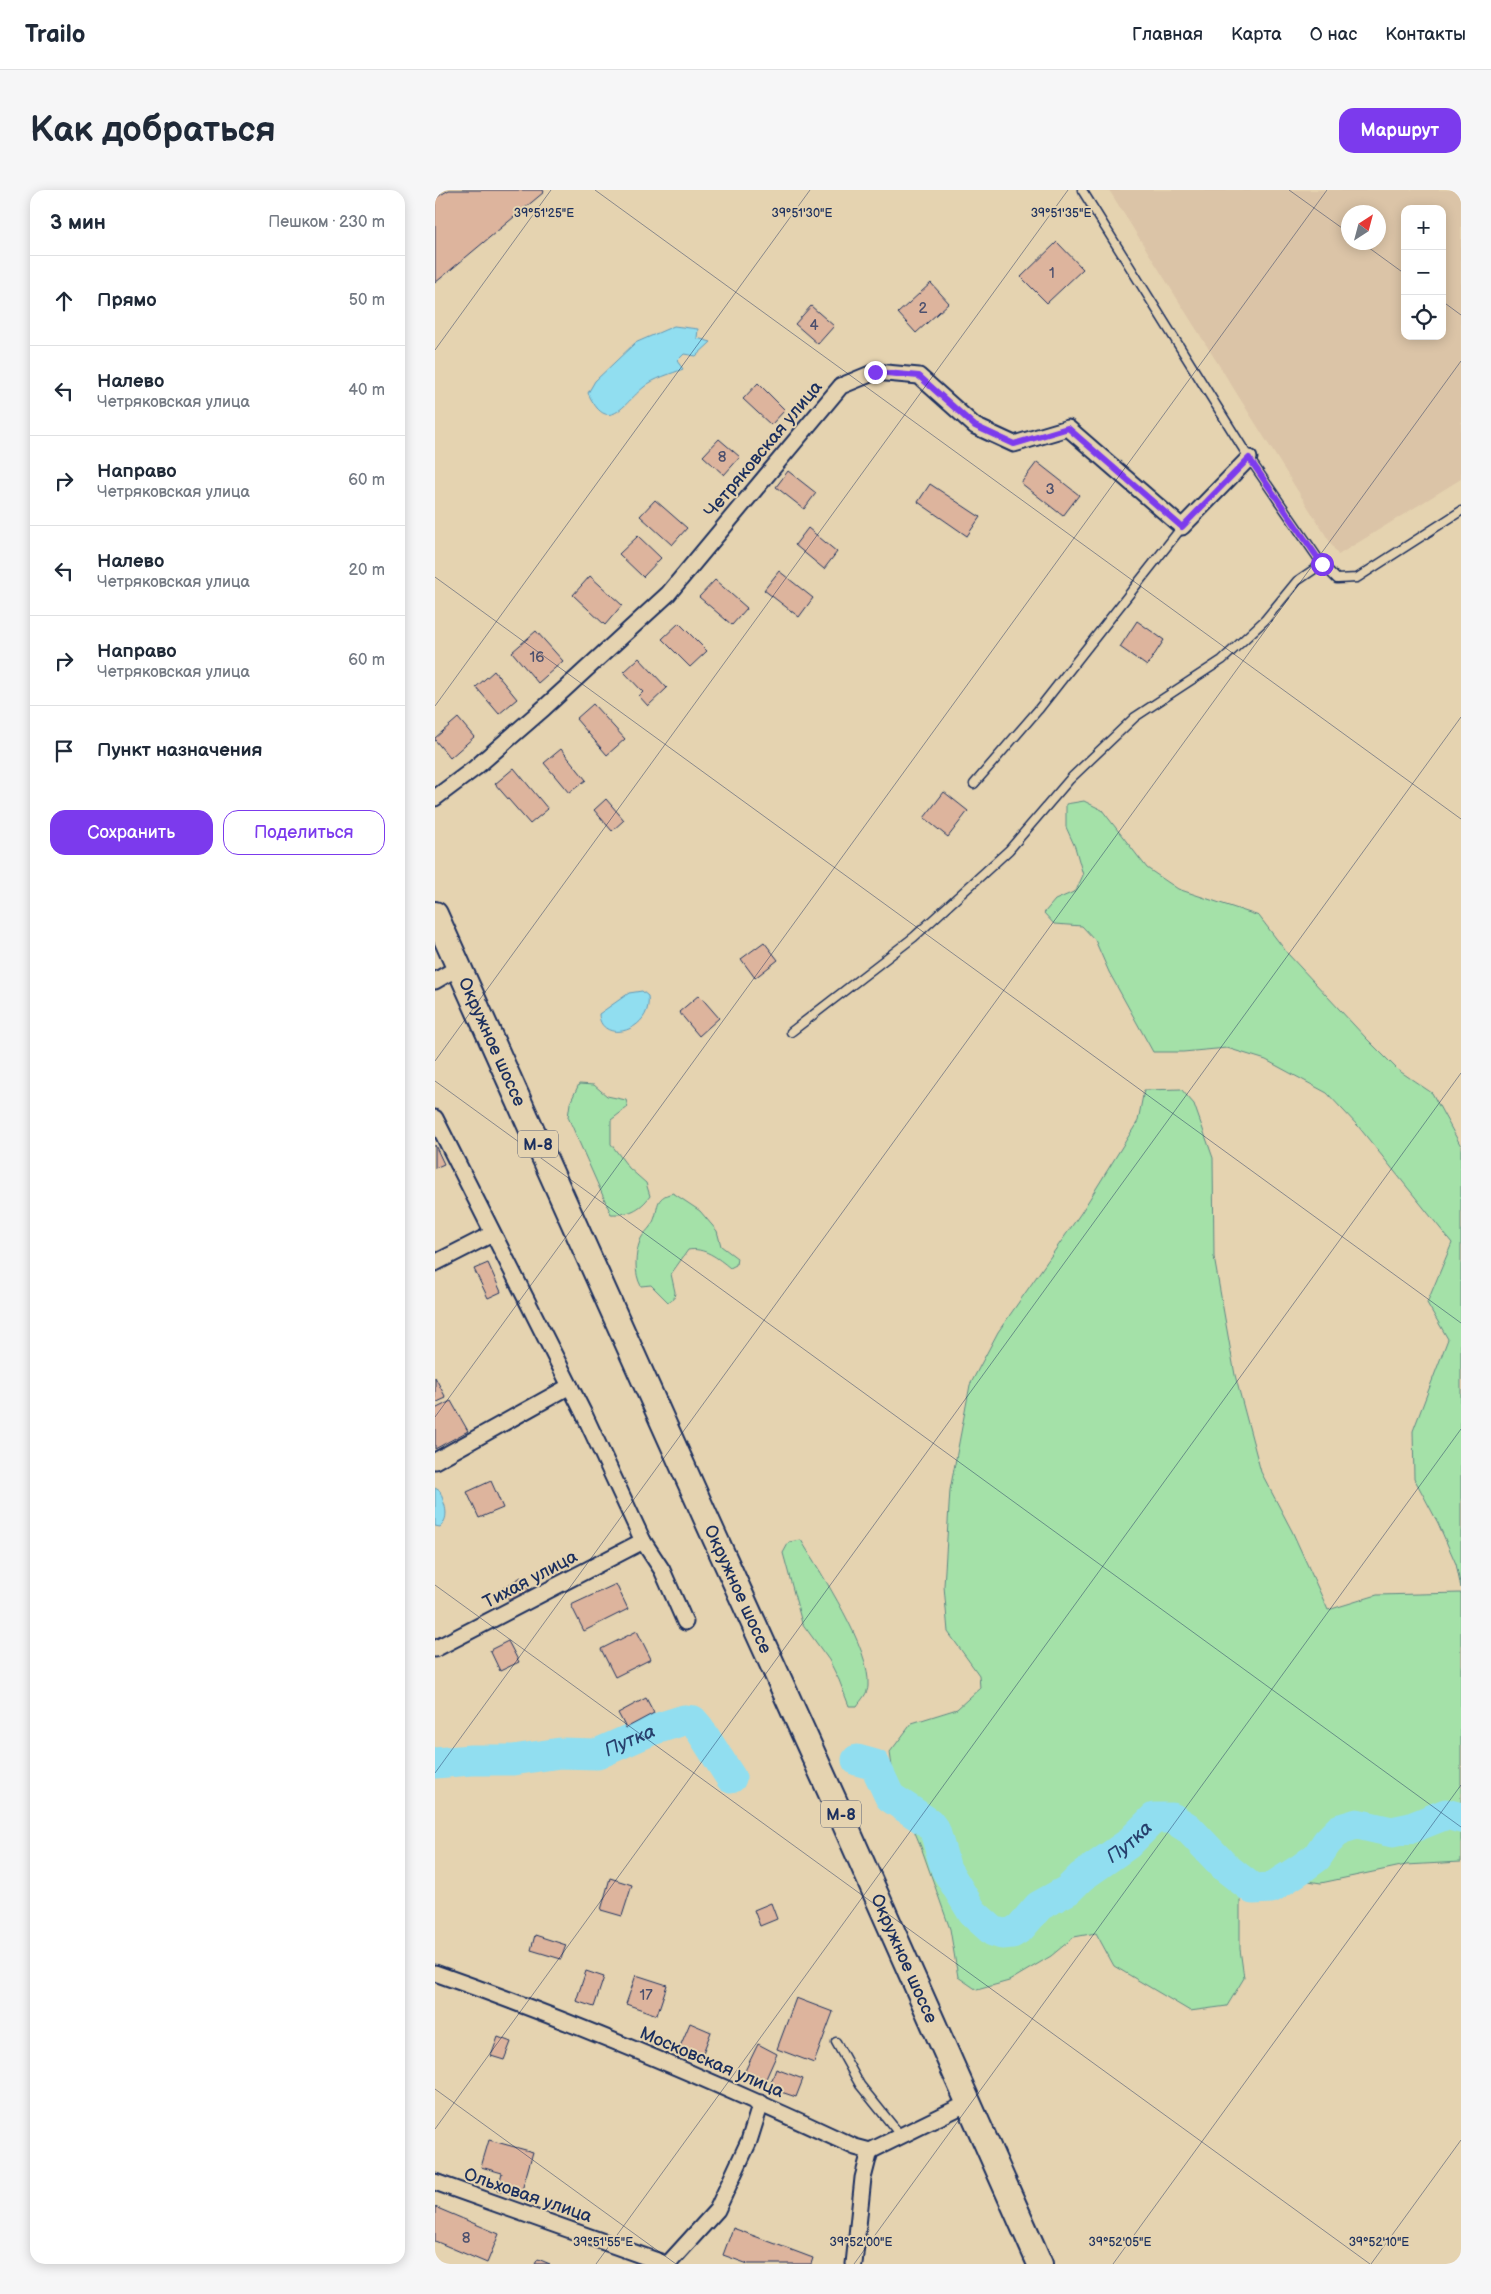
<!DOCTYPE html>
<html lang="ru">
<head>
<meta charset="utf-8">
<style>
  body { margin:0; font-family:"Balsamiq Sans",sans-serif; background:#f6f6f7; color:#1f2937 }
  .controls { position:absolute; right:15px; top:15px; display:grid; overflow:hidden; border-radius:10px; box-shadow:0 2px 12px #0003 }
  .controls button { width:45px; height:45px; display:grid; place-items:center; padding:0; border:0; border-bottom:1px solid #e0e1e3; background:#fff; color:#1f2937; font:25px sans-serif }
  .compass { position:absolute; left:906px; top:15px; width:45px; height:45px; border-radius:50%; background:#fff; box-shadow:0 2px 12px #0003; rotate:36deg }
  .stop { position:absolute; width:15px; height:15px; margin:-11px; border:4px solid #7c3aed; border-radius:50%; background:#fff }
  .stop.end { background:#7c3aed; border-color:#fff; box-shadow:0 1px 5px #0008 }
  .list { margin:0; padding:0; list-style:none }
  h2 { display:flex; justify-content:space-between; align-items:center; height:65px; margin:0; padding:0 20px; font-size:21px }
  h2 small { font-size:16px; font-weight:400; color:#747a83 }
  .list li { display:grid; grid-template-columns:32px 1fr auto; gap:15px; align-items:center; box-sizing:border-box; height:90px; padding:0 20px; border-top:1px solid #e0e1e3 }
  .list b { display:block; font-size:19px; white-space:nowrap }
  .list p { margin:0; font-size:16px; white-space:nowrap; color:#747a83 }
  .list em { font-size:16px; font-style:normal; color:#747a83 }
  .actions { display:flex; gap:10px; padding:15px 20px }
  .actions a { flex:1; padding:11px 0; border:1px solid #7c3aed; border-radius:15px; text-align:center; font-size:18px; color:#7c3aed }
  .actions .main { background:#7c3aed; color:#fff }
  .icon { flex:none; width:28px; height:28px; fill:none; stroke:currentColor; stroke-width:2; stroke-linecap:round; stroke-linejoin:round }
  .map { position:relative; flex:none; width:1026px; height:2074px; overflow:hidden; border-radius:15px }
  header { display:flex; align-items:center; gap:30px; box-sizing:border-box; height:70px; padding:0 25px; background:#fff; border-bottom:1px solid #e0e1e3 }
  header strong { font-size:24px }
  nav { display:flex; gap:28px; margin-inline-start:auto; font-size:18px }
  .intro { display:flex; align-items:center; justify-content:space-between; box-sizing:border-box; height:120px; padding:0 30px }
  h1 { margin:0; font-size:35px }
  .button { padding:12px 22px; border-radius:15px; background:#7c3aed; color:#fff; font-size:18px; font-weight:700 }
  main { display:flex; gap:30px; padding:0 30px }
  aside { flex:1; background:#fff; border-radius:15px; box-shadow:0 2px 12px #0003 }
  .map>svg:first-child { display:block }
  .built { fill:#dbc4a7; fill-rule:evenodd }
  .green { fill:#a4e1a8; stroke:#608883 }
  .water { fill:#91def0; stroke:#6298b6 }
  .lines { fill:none; stroke-linecap:round; stroke-linejoin:round }
  .river { stroke:#91def0; stroke-width:31 }
  .building { fill:#ddb49d; stroke:#1b2f5e }
  .lane-casing { stroke:#1b2f5e; stroke-width:11 }
  .street-casing { stroke:#1b2f5e; stroke-width:19 }
  .primary-casing { stroke:#1b2f5e; stroke-width:28 }
  .lane { stroke:#e5d3b0; stroke-width:8 }
  .street { stroke:#e5d3b0; stroke-width:15 }
  .primary { stroke:#e5d3b0; stroke-width:24 }
  .route { stroke:#7c3aed; stroke-width:6 }
  .ticks { fill:none; stroke:#1b2f5e; stroke-width:1; stroke-opacity:0.45 }
  .labels { text-anchor:middle; stroke-width:4; stroke-linejoin:round; paint-order:stroke }
  .number-label { font-size:15px; fill:#4c506e }
  .shield { fill:#e5d3b0; stroke:#586077; stroke-width:1 }
  .shield-label { font-size:16px; font-weight:bold; fill:#1b2f5e }
  .street-label { font-size:18px; fill:#1b2f5e; stroke:#e5d3b0 }
  .water-label { font-size:19px; font-style:italic; fill:#27406d; stroke:#e5d3b0 }
  .ticks-label { font-size:12px; text-anchor:middle; fill:#1b2f5e; stroke:#e5d3b0; stroke-width:4; stroke-linejoin:round; paint-order:stroke }
</style>
</head>
<body>
<header>
<strong>Trailo</strong>
<nav><a>Главная</a><a>Карта</a><a>О нас</a><a>Контакты</a></nav>
</header>
<div class="intro"><h1>Как добраться</h1><a class="button">Маршрут</a></div>
<main>
<aside>
<h2>3 мин<small>Пешком · 230 m</small></h2>
<ul class="list">
<li><svg class="icon" aria-label="ahead" viewBox="0 0 24 24"><path d="M12 20V5M6 11l6-6 6 6"/></svg><div><b>Прямо</b></div><em>50 m</em></li>
<li><svg class="icon" aria-label="left" viewBox="0 0 24 24"><path d="M17 20v-9H6M10 6l-5 5 5 5"/></svg><div><b>Налево</b><p>Четряковская улица</p></div><em>40 m</em></li>
<li><svg class="icon" aria-label="right" viewBox="0 0 24 24"><path d="M7 20v-9h11M14 6l5 5-5 5"/></svg><div><b>Направо</b><p>Четряковская улица</p></div><em>60 m</em></li>
<li><svg class="icon" aria-label="left" viewBox="0 0 24 24"><path d="M17 20v-9H6M10 6l-5 5 5 5"/></svg><div><b>Налево</b><p>Четряковская улица</p></div><em>20 m</em></li>
<li><svg class="icon" aria-label="right" viewBox="0 0 24 24"><path d="M7 20v-9h11M14 6l5 5-5 5"/></svg><div><b>Направо</b><p>Четряковская улица</p></div><em>60 m</em></li>
<li><svg class="icon" aria-label="arrive" viewBox="0 0 24 24"><path d="M6 21V4h12l-3 4 3 4H6"/></svg><div><b>Пункт назначения</b></div></li>
</ul>
<div class="actions"><a class="main">Сохранить</a><a>Поделиться</a></div>
</aside>
<div class="map">
<svg width="1026" height="2074" viewBox="0 0 1026 2074">
  <rect width="100%" height="100%" fill="#e5d3b0"/>
  <filter id="ink" filterUnits="userSpaceOnUse"><feTurbulence type="fractalNoise" baseFrequency=".02" numOctaves="2"/><feDisplacementMap in="SourceGraphic" scale="10" xChannelSelector="R" yChannelSelector="G"/><feConvolveMatrix kernelMatrix="1 2 1 2 8 2 1 2 1" color-interpolation-filters="sRGB"/></filter>
  <g filter="url(#ink)">
    <path class="built" d="M674,0h352v289l-123,76zM970,19h37v127h-37zM914,22h30v30h-30z"/>
    <g class="green">
      <path d="M649,611l18,9 45,58 31,21 81,27 29,38 78,84 32,32 34,23 29,53v442l-5,-24 -18,-41 -24,-45 -1,-47 35,-92 -21,-36 25,-60 -94,-117 -31,-33 -61,-33 -39,-12 -44,4h-30l-44,-80 -14,-32 -13,-14 -28,-2 -10,-11 11,-13 21,-9 7,-16 -8,-28 -9,-20v-23z"/>
      <path d="M144,894l15,1 13,11 19,4 2,7 -17,13v24l18,24 17,15 4,13c-10,14 -22,19 -39,18l-43,-97 2,-14z"/>
      <path d="M746,899l13,15 19,54 1,99 21,118 26,97 31,59 36,79 49,-15 84,-2v269l-55,3 -85,18 -58,-9 -23,26v49l4,29 -17,28 -37,5 -76,-45 -18,-33 -22,4 -23,19 -42,25 -32,9 -19,-13 -8,-48 -29,-82 -27,-65 -4,-30 22,-29 45,-14 23,-21 -1,-13 -31,-43 -4,-46 6,-96 20,-105 28,-53 83,-119 57,-92 6,-31z"/>
      <path d="M238,1003l27,18 17,20 4,15 16,12 -1,7 -6,3c-12,-10 -26,-21 -42,-18l-17,24 4,18 -1,7 -6,3 -17,-17 -10,1c-7,-12 -6,-32 -1,-45 2,-7 10,-12 13,-19 7,-15 0,-24 20,-29z"/>
      <path d="M366,1350c20,34 70,108 67,146 0,7 -7,14 -11,20h-8l-10,-26 -10,-20 -27,-37 -19,-70 6,-11z"/>
    </g>
    <g class="water">
      <path d="M239,136l24,3 -1,9 14,4 -15,14 -12,-2 -7,7 6,8c-12,5 -29,9 -39,18 -21,17 -36,49 -56,6l7,-12 40,-38z"/>
      <path d="M207,801l6,5c5,36 -48,49 -49,18l30,-21z"/>
      <path d="M0,1298l5,3c4,13 11,25 0,36l-5,-1z"/>
    </g>
    <g class="lines">
      <g class="river">
        <path id="s1" d="M422,1570l18,5 15,32 39,26 6,8 11,38 27,44 20,18 9,3 10,-1 8,-5 19,-22 29,-16 13,-13 47,-33 26,-26h18l16,10 37,39 28,22 18,-1 31,-20 15,-11 10,-15 13,-13 17,-5 35,8 19,-4 35,-14 15,4"/>
        <path id="s2" d="M0,1573l36,-3h42l47,-7 37,1 52,-23 35,-11 9,1 6,7 32,50"/>
      </g>
    </g>
    <g class="building">
      <path d="M14,0h94l1,2 -109,91v-85z"/>
      <path d="M622,52l26,27 -36,34 -26,-26z"/>
      <path d="M496,93l18,20 -33,30 -18,-20z"/>
      <path d="M376,116l23,20 -16,18 -23,-20z"/>
      <path d="M323,193l27,27 -14,15 -28,-26z"/>
      <path d="M284,249l21,18 -16,18 -21,-19z"/>
      <path d="M602,272l42,33 -16,21 -42,-33z"/>
      <path d="M353,281l28,22 -12,16 -28,-22z"/>
      <path d="M495,294l50,33 -13,19 -49,-34z"/>
      <path d="M220,310l32,28 -15,17 -32,-29z"/>
      <path d="M373,338l29,24 -13,17 -29,-24z"/>
      <path d="M203,346l23,22 -18,19 -24,-23z"/>
      <path d="M344,381l34,27 -14,19 -35,-27z"/>
      <path d="M155,386l32,29 -17,20 -32,-30z"/>
      <path d="M280,390l32,28 -15,17 -33,-28z"/>
      <path d="M702,431l27,19 -17,26 -27,-19z"/>
      <path d="M244,433l28,28 -17,16 -28,-28z"/>
      <path d="M101,441l27,30 -25,22 -26,-31z"/>
      <path d="M204,468l28,30 -19,18 -9,-10 4,-4 -19,-20z"/>
      <path d="M59,481l23,28 -18,15 -23,-27z"/>
      <path d="M158,514l32,35 -18,16 -31,-36z"/>
      <path d="M23,528l16,19 -24,21 -15,-18v-2z"/>
      <path d="M126,559l25,31 -17,13 -25,-30z"/>
      <path d="M79,578l34,41 -18,15 -35,-40z"/>
      <path d="M509,602l24,19 -20,26 -24,-19z"/>
      <path d="M171,609l18,21 -12,11 -18,-21z"/>
      <path d="M329,752l14,18 -23,18 -14,-19z"/>
      <path d="M264,805l20,23 -20,18 -20,-24z"/>
      <path d="M0,955l9,19 -9,4z"/>
      <path d="M53,1073l13,29 -13,6 -14,-29z"/>
      <path d="M0,1187l11,21 -11,5z"/>
      <path d="M16,1211l17,30 -33,18v-40z"/>
      <path d="M56,1291l12,27 -24,10 -12,-26z"/>
      <path d="M86,1387l10,16 -19,11 -10,-15z"/>
      <path d="M181,1394l12,25 -44,22 -13,-26z"/>
      <path d="M202,1441l14,28 -36,18 -14,-28z"/>
      <path d="M73,1451l11,21 -19,9 -10,-21z"/>
      <path d="M211,1508l8,15 -28,15 -8,-15z"/>
      <path d="M175,1688l22,7 -10,31 -21,-6z"/>
      <path d="M336,1713l6,16 -17,7 -6,-16z"/>
      <path d="M100,1745l31,10 -5,14 -30,-9z"/>
      <path d="M151,1781l18,6 -10,30 -18,-6z"/>
      <path d="M201,1785l31,10 -10,30 -31,-11z"/>
      <path d="M361,1808l37,14 -19,51 -37,-14z"/>
      <path d="M255,1833l21,9 -10,26 -22,-9z"/>
      <path d="M63,1847l13,5 -7,18 -13,-4z"/>
      <path d="M323,1854l19,10 -13,29 -20,-10z"/>
      <path d="M341,1879l27,10 -7,18 -27,-9z"/>
      <path d="M54,1950l44,12 -13,45 -23,-7 5,-17 -21,-6z"/>
      <path d="M0,2017l64,27 -12,29 -52,-22z"/>
      <path d="M298,2038l80,30 -2,6h-63l-25,-9z"/>
      <path d="M103,2069l12,5h-15z"/>
    </g>
    <g class="lines">
      <defs>
        <g id="lane">
          <path d="M647,0l167,268 73,106 15,15 20,-1 104,-67"/>
          <path d="M539,594l64,-74 144,-183"/>
          <path d="M356,842l123,-95 95,-87 61,-71 65,-62 87,-57 43,-40 32,-39 25,-17"/>
          <path d="M401,1852l24,43 41,51"/>
        </g>
        <g id="street">
          <path d="M0,608l40,-30 69,-60 124,-114 173,-208 34,-14 44,4 56,50 39,18 54,-16 114,99 67,-69"/>
          <path d="M0,791l24,-14"/>
          <path d="M0,928l149,296 59,127 19,29 23,52"/>
          <path d="M0,1073l57,-29"/>
          <path d="M0,1271l135,-75"/>
          <path d="M0,1459l208,-108"/>
          <path d="M0,1783c143,50 283,110 420,174l15,4 98,-48"/>
          <path d="M0,1992l231,82"/>
          <path d="M233,2074l49,-54 32,-69 12,-38"/>
          <path d="M419,2074l9,-86 7,-27"/>
        </g>
        <g id="primary">
          <path id="s3" d="M0,724l275,613 133,293 197,444"/>
        </g>
      </defs>
      <use href="#lane" class="lane-casing"/>
      <use href="#street" class="street-casing"/>
      <use href="#primary" class="primary-casing"/>
      <use href="#lane" class="lane"/>
      <use href="#street" class="street"/>
      <use href="#primary" class="primary"/>
    </g>
  </g>
  <g class="lines" filter="url(#ink)">
    <path class="route" d="M440,182l44,4 56,50 39,18 54,-16 114,99 67,-69 73,106"/>
  </g>
  <path class="ticks" d="M160,0l866,629M854,0l60,43M926,52l44,32M1007,111l19,14M0,160l116,-160M0,387l1026,746M0,516l375,-516M0,871l633,-871M0,891l1026,746M0,1227l892,-1227M0,1395l935,679M0,1583l1026,-1412M0,1899l241,175M0,1939l1026,-1412M161,2074l865,-1191M419,2074l607,-835M678,2074l348,-479M936,2074l90,-124"/>
  <g class="labels">
    <g class="number-label">
      <text x="617" y="88">1</text>
      <text x="488" y="123">2</text>
      <text x="379" y="140">4</text>
      <text x="287" y="272">8</text>
      <text x="615" y="304">3</text>
      <text x="102" y="472">16</text>
      <text x="211" y="1810">17</text>
      <text x="31" y="2053">8</text>
    </g>
    <g class="shield">
      <rect x="83" y="940.5" width="40" height="27" rx="4"/>
      <rect x="386" y="1610.5" width="40" height="27" rx="4"/>
    </g>
    <g class="shield-label">
      <text x="103" y="960">М-8</text>
      <text x="406" y="1630">М-8</text>
    </g>
    <g class="street-label">
      <text transform="translate(328 259) rotate(-50)" y="6">Четряковская улица</text>
      <text dy="6" stroke="none"><textPath href="#s3" startOffset="140">Окружное шоссе</textPath></text>
      <text transform="translate(95 1389) rotate(-28)" y="6">Тихая улица</text>
      <text dy="6" stroke="none"><textPath href="#s3" startOffset="740">Окружное шоссе</textPath></text>
      <text dy="6" stroke="none"><textPath href="#s3" startOffset="1145">Окружное шоссе</textPath></text>
      <text transform="translate(277 1872) rotate(23)" y="6">Московская улица</text>
      <text transform="translate(93 2005) rotate(19)" y="6">Ольховая улица</text>
    </g>
    <g class="water-label">
      <text dy="7" stroke="none"><textPath href="#s2" startOffset="198">Путка</textPath></text>
      <text dy="7" stroke="none"><textPath href="#s1" startOffset="398">Путка</textPath></text>
    </g>
  </g>
  <g class="ticks-label">
    <text x="109" y="27">39°51'25"E</text>
    <text x="367" y="27">39°51'30"E</text>
    <text x="626" y="27">39°51'35"E</text>
    <text x="168" y="2056">39°51'55"E</text>
    <text x="426" y="2056">39°52'00"E</text>
    <text x="685" y="2056">39°52'05"E</text>
    <text x="944" y="2056">39°52'10"E</text>
  </g>
</svg>
<div class="controls">
<button>+</button>
<button>−</button>
<button><svg class="icon" aria-label="locate" viewBox="0 0 24 24"><circle cx="12" cy="12" r="6"/><path d="M12 2v4M12 18v4M2 12h4M18 12h4"/></svg></button>
</div>
<svg class="compass" viewBox="-18 -18 36 36"><path d="M0-13l5 13h-10z" fill="#e53935"/><path d="M0 13l5-13h-10z" fill="#747a83"/></svg>
<div class="stop" style="left:887px;top:374px"></div>
<div class="stop end" style="left:440px;top:182px"></div>
</div>
</main>
</body>
</html>
